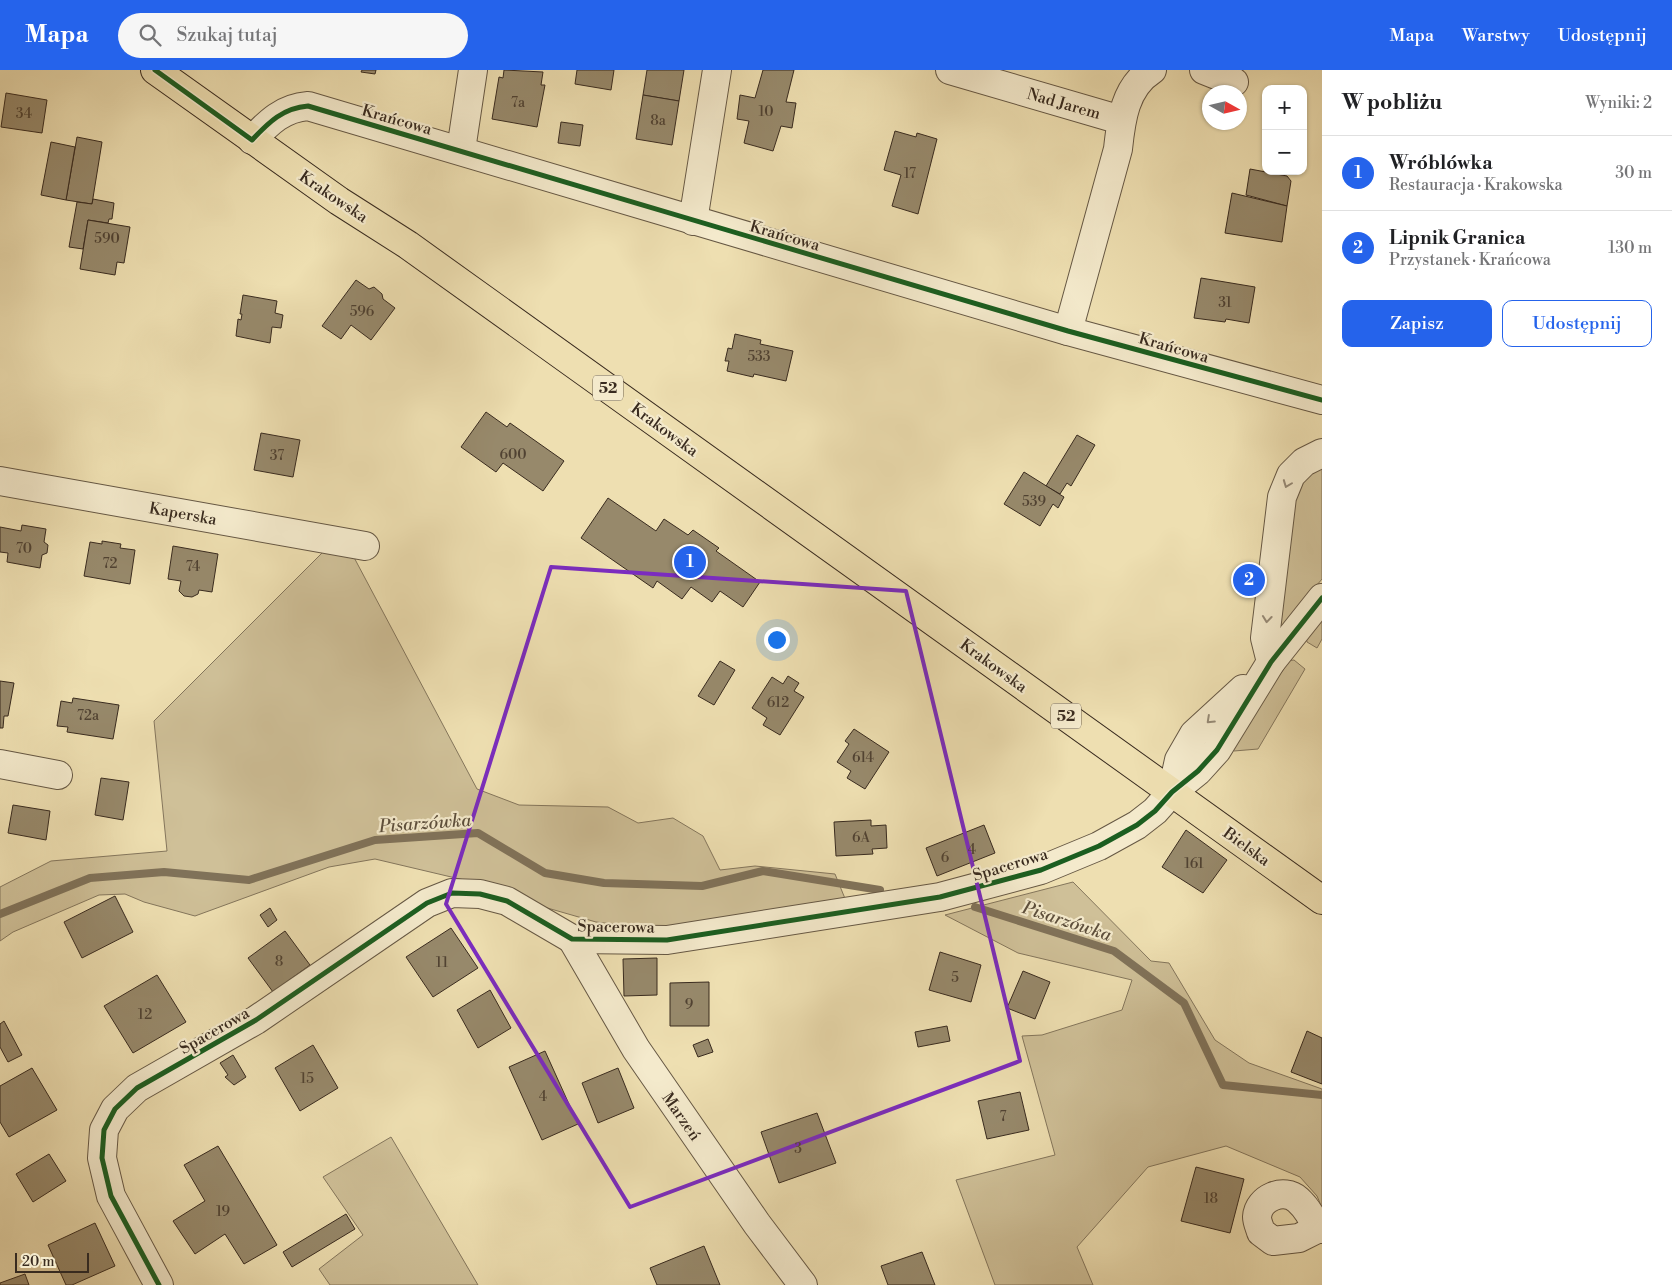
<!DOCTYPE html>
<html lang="pl">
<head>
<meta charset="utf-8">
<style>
  body { margin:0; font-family:"Libre Bodoni",serif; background:#f6f6f6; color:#202124 }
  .controls { position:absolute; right:15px; top:15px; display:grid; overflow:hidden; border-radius:10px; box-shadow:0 1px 4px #0004 }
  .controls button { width:45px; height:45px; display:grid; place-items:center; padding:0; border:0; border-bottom:1px solid #e0e0e0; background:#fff; color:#202124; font:25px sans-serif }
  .compass { position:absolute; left:1202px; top:15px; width:45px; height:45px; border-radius:50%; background:#fff; box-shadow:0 1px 4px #0004; rotate:98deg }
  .scale { position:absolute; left:15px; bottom:12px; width:74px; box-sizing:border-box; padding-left:5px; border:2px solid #392b1f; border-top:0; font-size:14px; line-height:18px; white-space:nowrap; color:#392b1f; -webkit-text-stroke:4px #f4eacc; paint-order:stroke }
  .you { position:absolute; left:776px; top:569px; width:18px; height:18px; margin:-12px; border:4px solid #fff; border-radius:50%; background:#1a73e8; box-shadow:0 0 0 8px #1a73e833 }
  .badge { display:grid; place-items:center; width:32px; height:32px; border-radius:50%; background:#2563eb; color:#fff; font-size:16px; font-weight:700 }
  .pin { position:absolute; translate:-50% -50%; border:2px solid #fff; box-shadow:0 1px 5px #0006 }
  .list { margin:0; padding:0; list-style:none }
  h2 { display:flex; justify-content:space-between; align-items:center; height:65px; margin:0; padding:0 20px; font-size:21px }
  h2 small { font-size:16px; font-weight:400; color:#757577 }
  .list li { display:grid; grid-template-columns:32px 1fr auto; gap:15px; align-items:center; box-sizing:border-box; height:75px; padding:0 20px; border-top:1px solid #e0e0e0 }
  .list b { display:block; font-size:19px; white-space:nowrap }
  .list p { margin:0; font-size:16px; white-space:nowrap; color:#757577 }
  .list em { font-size:16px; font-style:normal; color:#757577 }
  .actions { display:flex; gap:10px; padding:15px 20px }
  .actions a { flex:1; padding:11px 0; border:1px solid #2563eb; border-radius:10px; text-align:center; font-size:18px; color:#2563eb }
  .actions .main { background:#2563eb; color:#fff }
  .icon { flex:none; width:28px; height:28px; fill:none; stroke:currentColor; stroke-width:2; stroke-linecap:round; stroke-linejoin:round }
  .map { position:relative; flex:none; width:1322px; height:1215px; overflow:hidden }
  header { display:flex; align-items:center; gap:30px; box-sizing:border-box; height:70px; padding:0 25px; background:#2563eb; color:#fff }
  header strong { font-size:24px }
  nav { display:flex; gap:28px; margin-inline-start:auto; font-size:18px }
  .search { width:350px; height:45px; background:#f6f6f6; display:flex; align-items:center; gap:12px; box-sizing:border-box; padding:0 18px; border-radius:28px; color:#757577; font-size:19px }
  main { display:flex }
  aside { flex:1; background:#fff }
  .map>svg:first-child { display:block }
  .green { fill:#cfc098; stroke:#84765c }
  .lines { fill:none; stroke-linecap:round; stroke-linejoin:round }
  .stream { stroke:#807259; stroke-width:8 }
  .building { fill:#97896b; stroke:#392b1f }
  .minor-casing { stroke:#665844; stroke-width:30 }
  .major-casing { stroke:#392b1f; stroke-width:30 }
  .minor { stroke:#f4eacc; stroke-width:28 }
  .major { stroke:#eedfb1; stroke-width:28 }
  .cycleway-casing { stroke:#f4eacc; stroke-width:8 }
  .cycleway { stroke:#1b5e20; stroke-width:5 }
  .oneway { stroke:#968a76 }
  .marked { fill:none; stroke:#7b2cbf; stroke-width:4; stroke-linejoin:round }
  .labels { text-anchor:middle; stroke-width:4.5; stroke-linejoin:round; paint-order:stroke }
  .number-label { font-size:14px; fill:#504232 }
  .shield { fill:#f4eacc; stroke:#716453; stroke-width:1 }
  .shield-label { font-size:15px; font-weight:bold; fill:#392b1f }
  .street-label { font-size:16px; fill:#392b1f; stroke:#f4eacc }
  .water-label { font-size:18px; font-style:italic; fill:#5d4f3c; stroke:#f4eacc }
</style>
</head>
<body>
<header>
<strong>Mapa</strong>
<div class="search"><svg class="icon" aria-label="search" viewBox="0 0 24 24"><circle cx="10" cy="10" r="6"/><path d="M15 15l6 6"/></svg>Szukaj tutaj</div>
<nav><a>Mapa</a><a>Warstwy</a><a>Udostępnij</a></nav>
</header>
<main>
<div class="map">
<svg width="1322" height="1215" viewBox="0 0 1322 1215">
  <rect width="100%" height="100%" fill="#eedfb1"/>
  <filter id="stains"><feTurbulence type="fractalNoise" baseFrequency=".004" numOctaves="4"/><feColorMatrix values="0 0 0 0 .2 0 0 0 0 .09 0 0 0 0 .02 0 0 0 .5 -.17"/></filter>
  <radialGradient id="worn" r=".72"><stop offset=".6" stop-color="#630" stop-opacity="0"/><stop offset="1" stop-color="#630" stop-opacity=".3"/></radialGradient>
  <g class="green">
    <path d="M1322,397v112l-42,50 13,-123c5,-19 11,-29 29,-39z"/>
    <path d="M330,475l19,3 128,241 42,16 89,2 30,16 35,-5 30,18 17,34 35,-4 80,8 11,27 -185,29 -65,-8 -59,-17 -73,-25 -89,-21 -46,8 -134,49 -51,-14 -19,-8 -26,1 -86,37 -13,9v-54l51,-26 116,-10 -13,-130z"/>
    <path d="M1322,547v22l-5,9 -10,-6 -1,-5z"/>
    <path d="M1294,590l11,9 -47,80 -24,2 -4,-3 56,-87z"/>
    <path d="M1073,812l78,79 18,2 46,77 34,23 73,26v119l-5,-12 -17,-19 -74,-31 -78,21 -71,80 16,38h-98l-39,-105 99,-25 -33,-119 20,-1 80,-25 10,-30 -114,-27 -73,-38z"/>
    <path d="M391,1067l87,148h-148l-11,-16 44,-34 -40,-58z"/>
  </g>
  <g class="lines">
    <g class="stream">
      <path d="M975,837l139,44 70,52 39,82 99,10"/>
      <path d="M0,844l90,-36 74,-6 85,8 126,-40 103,-7 67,40 59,10 98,3 61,-15 117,19"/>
    </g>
  </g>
  <g class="building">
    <path d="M362,0h14l-1,4 -14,-2z"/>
    <path d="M504,0l39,2 -2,13h4l-8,42 -45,-8 7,-42 4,1z"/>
    <path d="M577,0h37l-3,20 -36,-6z"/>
    <path d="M647,0h37l-5,31 -36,-6z"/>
    <path d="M763,0h31l-8,32 10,1 -4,25 -11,-2 -8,25 -29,-8 5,-22 -12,-2 3,-24 15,3z"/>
    <path d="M6,23l41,7 -5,33 -41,-6z"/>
    <path d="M643,25l36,6 -7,44 -36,-6z"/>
    <path d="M561,52l22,3 -3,21 -22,-3z"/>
    <path d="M895,61l21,6 1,-4 20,6 -19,75 -26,-8 9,-31 -17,-5z"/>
    <path d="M77,67l25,5 -10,62 -26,-4z"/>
    <path d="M51,72l24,5 -9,53 -25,-5z"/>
    <path d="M1250,99l37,7 4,5 -4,25 -41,-11z"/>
    <path d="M1232,123l55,13 -5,36 -57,-9z"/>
    <path d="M93,129l21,4 -2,16h-3l-1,4 -20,-3 -5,29 -14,-2 8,-45 15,2z"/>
    <path d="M88,150l42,7 -6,36 -7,-1 -2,13 -35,-6z"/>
    <path d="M1201,208l54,9 -6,36 -23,-4 -1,3 -31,-4z"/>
    <path d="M356,210l13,9 5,-2 8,7 1,5 12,9 -24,32 -20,-15 -10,14 -19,-13z"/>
    <path d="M243,225l34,6 -2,12 8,2 -2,13 -9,-1 -2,16 -34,-7 2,-17 3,1 1,-6h-2z"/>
    <path d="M735,264l26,6 -1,4 33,7 -7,30 -32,-7 -1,3 -26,-6 2,-10h-4l3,-13 4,1z"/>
    <path d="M486,342l21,15 3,-4 54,38 -21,30 -40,-28 -7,9 -35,-25z"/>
    <path d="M261,363l39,7 -7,37 -39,-7z"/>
    <path d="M1077,365l18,10 -24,41 -4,-3 -7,11 -14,-8z"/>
    <path d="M1024,402l40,25 -6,11 -5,-4 -13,22 -36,-22z"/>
    <path d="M608,428l48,33 8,-12 24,16 5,-5 26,18 -3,3 44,31 -17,25 -23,-16 -8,11 -21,-15 -9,12 -25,-18 -4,7 -72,-50z"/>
    <path d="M22,455l24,4 -2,13 4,3 -1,8 -5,2 -2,13 -33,-6 1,-9 -8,-1v-25l21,4z"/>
    <path d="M102,471l19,3 -1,4 15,2 -5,34 -46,-8 6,-34 12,2z"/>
    <path d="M173,476l45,8 -6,38 -13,-2 -1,4 -6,3 -8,-1 -5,-5 2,-10 -13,-2z"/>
    <path d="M720,591l15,9 -21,35 -16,-9z"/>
    <path d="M788,606l11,7 -5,8 10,6 -24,38 -17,-10 4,-7 -15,-10 20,-31 11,7z"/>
    <path d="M0,611l14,2 -6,33h-4l-1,12h-3z"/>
    <path d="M73,628l46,7 -6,34 -46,-7 1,-5 -11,-1 4,-25 11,2z"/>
    <path d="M854,659l35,23 -24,37 -18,-11 4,-7 -14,-9 12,-18 -4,-3z"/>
    <path d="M101,708l28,4 -6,38 -28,-5z"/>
    <path d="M13,735l37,6 -4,29 -38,-7z"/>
    <path d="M871,750v6l15,-1 1,23 -15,1 1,5 -37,2 -2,-34z"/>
    <path d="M984,755l11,28 -58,23 -11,-28z"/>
    <path d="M1186,760l41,30 -24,33 -41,-26z"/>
    <path d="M115,826l18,36 -51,26 -18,-36z"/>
    <path d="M270,838l7,12 -9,7 -8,-12z"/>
    <path d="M451,858l27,40 -45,29 -27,-40z"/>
    <path d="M285,861l25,34 -37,27 -25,-34z"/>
    <path d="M940,882l41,13 -10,37 -42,-12z"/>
    <path d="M657,888v37l-33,1 -1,-37z"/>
    <path d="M1023,901l27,11 -15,37 -28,-11z"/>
    <path d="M157,905l29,47 -53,31 -29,-47z"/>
    <path d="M709,912v44h-39v-43z"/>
    <path d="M490,920l21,38 -33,20 -21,-38z"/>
    <path d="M4,951l18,34 -14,7 -8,-15v-23z"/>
    <path d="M947,956l3,15 -32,6 -3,-15z"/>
    <path d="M1307,961l15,7v46l-31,-12z"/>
    <path d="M708,969l5,13 -15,5 -5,-12z"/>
    <path d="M313,975l25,43 -38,23 -25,-43z"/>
    <path d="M545,981l33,73 -36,16 -33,-73z"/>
    <path d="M233,985l13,22 -12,8 -9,-8 3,-2 -8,-12z"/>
    <path d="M32,998l25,42 -48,27 -9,-15v-36z"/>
    <path d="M618,998l16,40 -36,15 -16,-40z"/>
    <path d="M1020,1022l9,38 -42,9 -9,-38z"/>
    <path d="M817,1043l19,50 -57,20 -18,-51z"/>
    <path d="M218,1076l59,99 -33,19 -19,-30 -30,20 -22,-33 32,-20 -21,-36z"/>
    <path d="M49,1084l17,27 -33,21 -17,-28z"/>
    <path d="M1196,1097l48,12 -14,54 -49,-12z"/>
    <path d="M346,1144l9,15 -63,38 -9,-15z"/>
    <path d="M95,1153l20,43 -43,19h-6l-18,-40z"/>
    <path d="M704,1176l16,39h-63l-7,-17z"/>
    <path d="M922,1182l13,33h-47l-7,-19z"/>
    <path d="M25,1204l4,11h-29v-2z"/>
  </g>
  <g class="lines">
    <defs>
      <g id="minor">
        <path d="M950,0l171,50"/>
        <path d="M1204,0l30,12"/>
        <path d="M252,70c17,-18 31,-32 56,-34l760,225 254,69"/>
        <path d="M461,80l12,-80"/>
        <path d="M693,151l24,-151"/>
        <path d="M1068,261l50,-182c3,-29 7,-62 34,-79"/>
        <path d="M0,411l365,65"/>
        <path d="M1271,592l-6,-24 17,-141 9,-22 13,-13 18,-9"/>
        <path d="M0,694l58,11"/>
        <path d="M1172,722l7,-32 15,-26 49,-45"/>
        <path d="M572,869l64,110 121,175 46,61"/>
        <path d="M1317,1159c-4,-10 -10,-21 -19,-29 -14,-13 -40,-2 -41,17 0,5 3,11 4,15l12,9 26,-3 18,-9h5"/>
        <path d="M159,1215l-48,-89 -9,-38 2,-28 11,-21 22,-21 119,-68 171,-117 25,-10 28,1 27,7 65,38 95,1 273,-43 101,-27 58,-24 38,-21 18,-14 17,-19 26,-21 19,-21 54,-88 51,-64"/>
      </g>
      <path id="major" d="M155,0l184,131 69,44 914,655"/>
    </defs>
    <use href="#minor" class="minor-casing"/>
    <use href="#major" class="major-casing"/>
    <use href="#minor" class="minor"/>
    <use href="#major" class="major"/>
    <defs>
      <g id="cycleway">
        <path d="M155,0l97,70c17,-18 31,-32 56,-34l760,225 254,69"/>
        <path d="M159,1215l-48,-89 -9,-38 2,-28 11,-21 22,-21 119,-68 171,-117 25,-10 28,1 27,7 65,38 95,1 273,-43 101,-27 58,-24 38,-21 18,-14 17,-19 26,-21 19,-21 54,-88 51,-64"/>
      </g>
    </defs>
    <use href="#cycleway" class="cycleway-casing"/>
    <use href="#cycleway" class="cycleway"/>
  </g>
  <defs><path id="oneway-chevron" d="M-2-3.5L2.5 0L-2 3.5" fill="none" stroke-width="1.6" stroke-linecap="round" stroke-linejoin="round" transform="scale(1.25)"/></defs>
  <g class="oneway">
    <use href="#oneway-chevron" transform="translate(1287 414) rotate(111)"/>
    <use href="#oneway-chevron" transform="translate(1267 549) rotate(96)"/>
    <use href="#oneway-chevron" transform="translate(1210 650) rotate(137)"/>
  </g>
  <path class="marked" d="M551,497l355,24 114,470 -390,146 -184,-303z"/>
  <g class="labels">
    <g class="number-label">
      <text x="518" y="37">7a</text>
      <text x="766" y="46">10</text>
      <text x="24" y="48">34</text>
      <text x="658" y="55">8a</text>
      <text x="910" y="108">17</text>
      <text x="107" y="173">590</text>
      <text x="1225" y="237">31</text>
      <text x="362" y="246">596</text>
      <text x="759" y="291">533</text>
      <text x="513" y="389">600</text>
      <text x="277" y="390">37</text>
      <text x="1034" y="436">539</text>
      <text x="24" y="483">70</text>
      <text x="110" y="498">72</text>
      <text x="193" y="501">74</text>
      <text x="778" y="637">612</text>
      <text x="88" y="650">72a</text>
      <text x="863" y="692">614</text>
      <text x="861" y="772">6A</text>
      <text x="972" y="784">4</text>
      <text x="945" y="792">6</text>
      <text x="1194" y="798">161</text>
      <text x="279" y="896">8</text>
      <text x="442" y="897">11</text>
      <text x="955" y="912">5</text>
      <text x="689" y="939">9</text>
      <text x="145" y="949">12</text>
      <text x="307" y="1013">15</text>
      <text x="543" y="1031">4</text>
      <text x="1003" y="1051">7</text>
      <text x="798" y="1083">3</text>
      <text x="1211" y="1133">18</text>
      <text x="223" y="1146">19</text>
    </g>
    <g class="shield">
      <rect x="593" y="305.5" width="30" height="25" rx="4"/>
      <rect x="1051" y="633.5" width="30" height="25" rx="4"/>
    </g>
    <g class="shield-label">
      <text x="608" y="323">52</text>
      <text x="1066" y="651">52</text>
    </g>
    <g class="street-label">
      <text transform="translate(1064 33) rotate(16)" y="6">Nad Jarem</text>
      <text transform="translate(397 49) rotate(16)" y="6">Krańcowa</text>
      <text transform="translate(334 126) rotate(34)" y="6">Krakowska</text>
      <text transform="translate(785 165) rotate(16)" y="6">Krańcowa</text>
      <text transform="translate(1174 277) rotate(16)" y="6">Krańcowa</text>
      <text transform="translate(665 359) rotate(36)" y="6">Krakowska</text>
      <text transform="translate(183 443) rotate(10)" y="6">Kaperska</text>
      <text transform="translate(994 595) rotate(36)" y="6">Krakowska</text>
      <text transform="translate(1247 776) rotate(36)" y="6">Bielska</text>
      <text transform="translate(1010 794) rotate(-17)" y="6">Spacerowa</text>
      <text transform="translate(616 856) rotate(1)" y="6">Spacerowa</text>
      <text transform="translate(214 960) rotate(-30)" y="6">Spacerowa</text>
      <text transform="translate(682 1046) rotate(55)" y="6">Marzeń</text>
    </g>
    <g class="water-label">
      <text transform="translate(425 753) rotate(-4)" y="6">Pisarzówka</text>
      <text transform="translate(1067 851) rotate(18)" y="6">Pisarzówka</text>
    </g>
  </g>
  <rect width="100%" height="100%" filter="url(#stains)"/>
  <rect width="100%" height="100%" fill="url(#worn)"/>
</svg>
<div class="controls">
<button>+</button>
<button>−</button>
</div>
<svg class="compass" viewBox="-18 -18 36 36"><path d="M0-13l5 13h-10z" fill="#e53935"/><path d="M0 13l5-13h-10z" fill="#757577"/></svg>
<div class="scale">20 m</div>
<div class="you"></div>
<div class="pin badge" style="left:690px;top:492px">1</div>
<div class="pin badge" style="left:1249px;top:510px">2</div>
</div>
<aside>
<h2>W pobliżu<small>Wyniki: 2</small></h2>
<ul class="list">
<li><span class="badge">1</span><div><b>Wróblówka</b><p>Restauracja · Krakowska</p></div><em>30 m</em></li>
<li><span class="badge">2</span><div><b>Lipnik Granica</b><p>Przystanek · Krańcowa</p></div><em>130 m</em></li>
</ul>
<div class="actions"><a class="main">Zapisz</a><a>Udostępnij</a></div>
</aside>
</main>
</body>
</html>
